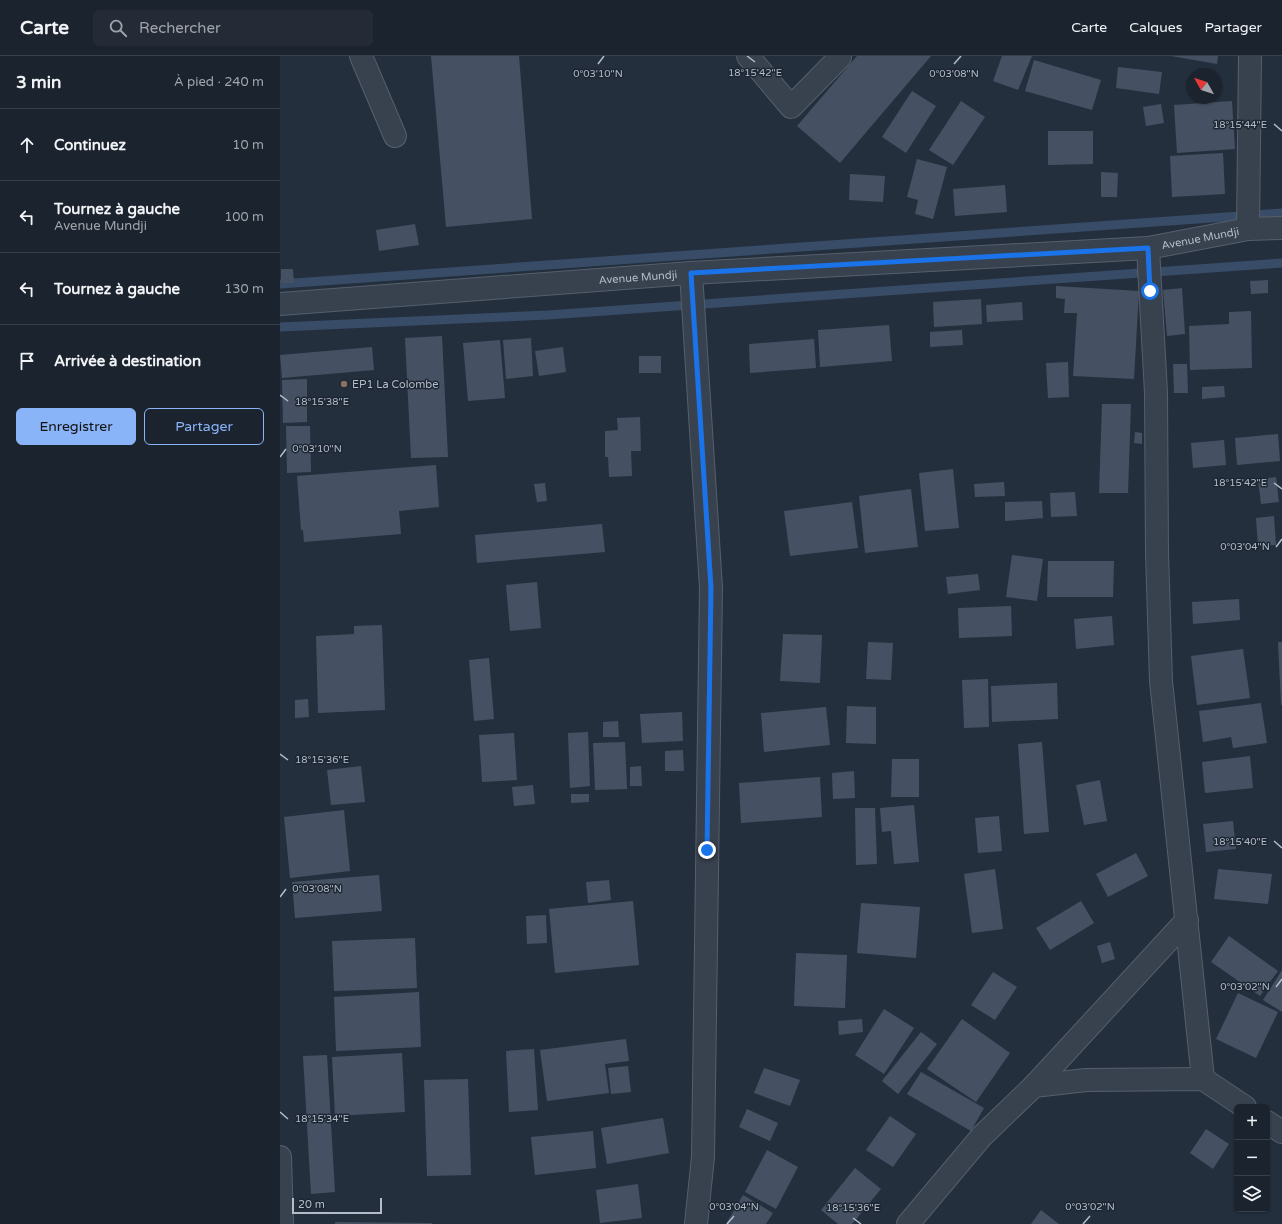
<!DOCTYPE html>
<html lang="fr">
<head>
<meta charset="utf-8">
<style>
  body { margin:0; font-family:"Varela Round",sans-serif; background:#242b36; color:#f1f3f6 }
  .controls { position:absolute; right:12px; bottom:12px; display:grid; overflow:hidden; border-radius:6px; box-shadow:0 1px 3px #0004 }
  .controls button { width:36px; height:36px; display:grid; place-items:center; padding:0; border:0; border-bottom:1px solid #39404a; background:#1b232e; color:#f1f3f6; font:20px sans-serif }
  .compass { position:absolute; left:906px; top:12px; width:36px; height:36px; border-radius:50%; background:#1b232e; box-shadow:0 1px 3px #0004; rotate:309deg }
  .scale { position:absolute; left:12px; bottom:10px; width:90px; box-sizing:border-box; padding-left:4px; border:2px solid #b4bcc9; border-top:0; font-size:11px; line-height:14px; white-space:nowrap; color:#b4bcc9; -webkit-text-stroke:3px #1d2633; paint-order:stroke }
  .stop { position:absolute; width:12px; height:12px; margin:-9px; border:3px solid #1a73e8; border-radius:50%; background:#fff }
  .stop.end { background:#1a73e8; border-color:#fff; box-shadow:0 1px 4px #0008 }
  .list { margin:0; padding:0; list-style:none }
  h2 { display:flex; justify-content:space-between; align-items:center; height:52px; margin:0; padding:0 16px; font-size:17px }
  h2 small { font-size:13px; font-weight:400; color:#a0a4aa }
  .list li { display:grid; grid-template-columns:26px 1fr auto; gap:12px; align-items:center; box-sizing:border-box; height:72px; padding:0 16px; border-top:1px solid #39404a }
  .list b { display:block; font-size:15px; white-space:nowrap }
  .list p { margin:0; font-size:13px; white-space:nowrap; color:#a0a4aa }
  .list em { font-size:13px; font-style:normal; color:#a0a4aa }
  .actions { display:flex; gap:8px; padding:12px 16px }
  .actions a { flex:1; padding:9px 0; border:1px solid #8ab4f8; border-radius:6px; text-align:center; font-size:14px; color:#8ab4f8 }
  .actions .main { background:#8ab4f8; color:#111 }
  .icon { flex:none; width:22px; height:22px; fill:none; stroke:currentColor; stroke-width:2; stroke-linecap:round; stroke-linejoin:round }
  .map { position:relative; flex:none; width:1002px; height:1168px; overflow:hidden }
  header { display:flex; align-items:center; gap:24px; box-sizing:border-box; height:56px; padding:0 20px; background:#1b232e; border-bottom:1px solid #39404a }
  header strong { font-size:19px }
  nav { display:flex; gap:22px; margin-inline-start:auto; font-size:14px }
  .search { width:280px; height:36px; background:#242b36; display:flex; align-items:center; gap:10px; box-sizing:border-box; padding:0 14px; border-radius:6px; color:#a0a4aa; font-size:15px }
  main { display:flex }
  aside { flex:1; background:#1b232e }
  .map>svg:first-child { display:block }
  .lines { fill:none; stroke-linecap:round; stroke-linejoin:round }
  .stream { stroke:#394c67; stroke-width:9 }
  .building { fill:#455162 }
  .minor-casing { stroke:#565f6c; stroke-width:24 }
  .minor { stroke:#38414e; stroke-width:22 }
  .route { stroke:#1a73e8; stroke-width:5 }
  .ticks { fill:none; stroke:#b4bcc9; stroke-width:1.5 }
  .education-dot { fill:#8d6e63; stroke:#1d2633; stroke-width:1.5 }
  .labels { text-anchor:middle; stroke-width:3; stroke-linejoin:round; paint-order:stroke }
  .street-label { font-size:11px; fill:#b4bcc9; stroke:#1d2633 }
  .poi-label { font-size:11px; fill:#b4bcc9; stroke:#1d2633; text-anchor:start }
  .ticks-label { font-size:10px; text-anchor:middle; fill:#b4bcc9; stroke:#1d2633; stroke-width:3; stroke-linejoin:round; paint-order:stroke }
</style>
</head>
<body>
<header>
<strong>Carte</strong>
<div class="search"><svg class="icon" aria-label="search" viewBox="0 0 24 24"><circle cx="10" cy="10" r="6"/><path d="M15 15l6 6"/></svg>Rechercher</div>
<nav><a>Carte</a><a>Calques</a><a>Partager</a></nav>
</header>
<main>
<aside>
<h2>3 min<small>À pied · 240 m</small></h2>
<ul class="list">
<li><svg class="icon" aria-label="ahead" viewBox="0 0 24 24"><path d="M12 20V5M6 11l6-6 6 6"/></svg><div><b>Continuez</b></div><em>10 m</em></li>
<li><svg class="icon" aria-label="left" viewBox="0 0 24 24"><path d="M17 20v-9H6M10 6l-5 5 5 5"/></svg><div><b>Tournez à gauche</b><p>Avenue Mundji</p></div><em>100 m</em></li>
<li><svg class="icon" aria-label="left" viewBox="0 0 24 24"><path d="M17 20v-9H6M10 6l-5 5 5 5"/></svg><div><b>Tournez à gauche</b></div><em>130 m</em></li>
<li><svg class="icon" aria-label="arrive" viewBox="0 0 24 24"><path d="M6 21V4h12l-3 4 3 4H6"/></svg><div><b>Arrivée à destination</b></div></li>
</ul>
<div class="actions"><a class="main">Enregistrer</a><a>Partager</a></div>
</aside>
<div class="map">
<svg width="1002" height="1168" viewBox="0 0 1002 1168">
  <rect width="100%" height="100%" fill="#242f3e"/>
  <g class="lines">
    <g class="stream">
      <path d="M0,228l1002,-71"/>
      <path d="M0,271l268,-12 734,-52"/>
    </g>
  </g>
  <g class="building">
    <path d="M151,0h88l13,163 -86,8z"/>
    <path d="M577,0h74l-91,107 -43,-37z"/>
    <path d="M722,0h30l-14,34 -25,-9z"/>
    <path d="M891,0h47l-1,8z"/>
    <path d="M754,4l67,20 -9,30 -67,-19z"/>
    <path d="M838,11l44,5 -3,22 -43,-6z"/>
    <path d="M632,35l24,15 -30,47 -24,-16z"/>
    <path d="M681,45l24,16 -32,48 -24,-15z"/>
    <path d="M952,45l3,48 -58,4 -3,-48z"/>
    <path d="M881,48l3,19 -18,3 -3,-19z"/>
    <path d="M768,75h45v33l-45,1z"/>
    <path d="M943,97l2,41 -53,3 -2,-41z"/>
    <path d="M637,103l30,8 -14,52 -18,-5 3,-14 -11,-3z"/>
    <path d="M821,116l17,1 -1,24h-16z"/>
    <path d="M570,118l35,2 -2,26 -34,-2z"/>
    <path d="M725,129l2,27 -52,4 -2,-27z"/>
    <path d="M135,168l4,21 -40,6 -3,-21z"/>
    <path d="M1,213h12l1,14h-13z"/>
    <path d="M988,224v13l-17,1 -1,-13z"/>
    <path d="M776,230l83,5 -5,88 -61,-3 4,-63h-13l1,-14 -9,-1z"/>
    <path d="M902,232l3,46 -18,2 -4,-46z"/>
    <path d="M701,243l1,25 -48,3 -1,-25z"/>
    <path d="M742,246l1,18 -36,2 -1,-17z"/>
    <path d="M971,255l1,57 -62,2 -1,-44 40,-2v-12z"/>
    <path d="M609,269l3,36 -72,6 -2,-37z"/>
    <path d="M682,274l1,15 -33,2v-15z"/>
    <path d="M162,280l6,121 -37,1 -6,-120z"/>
    <path d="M251,282l2,38 -27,3 -3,-39z"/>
    <path d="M534,283l2,29 -66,5 -1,-29z"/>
    <path d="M220,284l5,58 -37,3 -5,-58z"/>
    <path d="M92,291l2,23 -92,8 -2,-23z"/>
    <path d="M283,291l3,25 -27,4 -4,-25z"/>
    <rect x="359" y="300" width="22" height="17"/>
    <path d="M788,306l1,35 -21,1 -2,-35z"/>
    <path d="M893,308h14l1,29h-14z"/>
    <path d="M27,323v43l-24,1 -1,-43z"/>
    <path d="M944,330l1,11 -23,2v-12z"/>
    <path d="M822,348h29l-3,89h-29z"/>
    <path d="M360,361l1,34h-10l1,25 -23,1 -1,-20h-3v-26l13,-1 -1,-12z"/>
    <path d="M6,370h24l1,46 -24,1z"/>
    <path d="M855,376l7,1v11l-8,-1z"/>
    <path d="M998,378l2,27 -43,4 -2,-27z"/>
    <path d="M944,384l2,25 -33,3 -2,-25z"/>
    <path d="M156,409l3,42 -40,4 2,23 -97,8 -1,-12h-2l-4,-54z"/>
    <path d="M673,413l6,59 -34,3 -6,-58z"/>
    <path d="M996,421l3,25 -18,2 -3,-25z"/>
    <path d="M724,426l1,14 -30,1 -1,-13z"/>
    <path d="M265,427l2,18 -10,1 -3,-18z"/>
    <path d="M631,433l7,58 -53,6 -6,-57z"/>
    <path d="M795,436l2,24 -26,1 -1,-24z"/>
    <path d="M762,445l1,17 -38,3v-19z"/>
    <path d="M572,446l6,46 -68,8 -6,-45z"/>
    <path d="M994,460l2,29 -18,1 -2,-28z"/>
    <path d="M322,468l3,28 -128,11 -2,-28z"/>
    <path d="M732,499l31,4 -6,42 -31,-4z"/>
    <path d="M768,505h66l-1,36h-66z"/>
    <path d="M698,518l2,16 -32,4 -2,-17z"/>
    <path d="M257,526l4,46 -31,3 -4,-46z"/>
    <path d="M959,543l1,21 -47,4 -1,-22z"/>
    <path d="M731,550l1,30 -53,2 -1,-30z"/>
    <path d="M832,560l2,29 -38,4 -2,-30z"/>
    <path d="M102,569l3,85 -67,3 -2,-77 38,-2v-8z"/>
    <path d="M503,578l39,1 -2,48 -40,-2z"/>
    <path d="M588,586l25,1 -2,37 -25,-1z"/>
    <path d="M998,586h4v63h-1z"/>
    <path d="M963,593l7,49 -53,7 -6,-49z"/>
    <path d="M209,602l5,61 -20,2 -5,-61z"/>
    <path d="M708,623l1,48 -25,1 -2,-48z"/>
    <path d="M777,627l1,36 -66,3 -1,-36z"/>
    <path d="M28,643l1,18 -14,1v-18z"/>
    <path d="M981,647l6,40 -34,5 -2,-11 -28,5 -4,-31z"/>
    <path d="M567,650l29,1v37l-30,-1z"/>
    <path d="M546,651l4,38 -66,7 -3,-39z"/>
    <path d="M402,656l1,29 -41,2 -2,-29z"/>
    <path d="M338,665l1,16h-16v-15z"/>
    <path d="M308,676l2,54 -20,2 -2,-55z"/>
    <path d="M234,677l3,47 -35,2 -3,-47z"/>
    <path d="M345,686l2,47 -32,1 -2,-47z"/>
    <path d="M762,686l7,90 -25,2 -6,-90z"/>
    <path d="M403,694l1,21h-19v-20z"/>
    <path d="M970,700l3,32 -48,5 -3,-31z"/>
    <path d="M612,703h27v38h-28z"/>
    <path d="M81,710l4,36 -34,3 -4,-35z"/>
    <path d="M361,710l1,20h-12v-19z"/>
    <path d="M574,715l1,27 -22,1 -1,-26z"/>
    <path d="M540,721l2,40 -81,6 -2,-40z"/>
    <path d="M820,724l7,41 -23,4 -8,-40z"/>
    <path d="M253,729l2,19 -21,2 -2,-19z"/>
    <path d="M291,738h18v8l-18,1z"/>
    <path d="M634,749l5,57 -25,2 -3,-33 -9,1 -2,-24z"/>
    <path d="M575,752h20l2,56 -21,1z"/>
    <path d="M64,754l6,61 -60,7 -6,-61z"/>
    <path d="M719,760l3,35 -24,2 -3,-35z"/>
    <path d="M953,765l3,28 -30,3 -3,-28z"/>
    <path d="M856,797l12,23 -40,21 -12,-23z"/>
    <path d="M715,813l8,60 -31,4 -8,-59z"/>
    <path d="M938,813l54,5 -4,30 -54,-5z"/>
    <path d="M99,819l3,36 -87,7 -3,-36z"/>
    <path d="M329,824l2,20 -23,3 -2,-21z"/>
    <path d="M353,845l6,64 -84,8 -6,-64z"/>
    <path d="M801,845l13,22 -44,27 -14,-22z"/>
    <path d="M581,847l59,4 -4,51 -59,-5z"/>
    <path d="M266,859l1,28 -20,1 -1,-28z"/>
    <path d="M949,880l49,35 -18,25 -49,-34z"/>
    <path d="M135,882l2,50 -83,3 -2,-50z"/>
    <path d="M830,886l5,17 -13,4 -5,-17z"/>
    <path d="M516,897l51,2 -2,53 -51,-2z"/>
    <path d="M1002,914v42l-19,-12z"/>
    <path d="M713,916l24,15 -22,33 -24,-15z"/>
    <path d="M139,936l2,55 -85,4 -2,-54z"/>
    <path d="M958,937l40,19 -22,46 -40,-19z"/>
    <path d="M604,953l30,19 -30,46 -29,-19z"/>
    <path d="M582,963l1,13 -24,3 -1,-14z"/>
    <path d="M682,963l48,34 -34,49 -49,-33z"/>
    <path d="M641,976l16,12 -39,50 -16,-13z"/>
    <path d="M346,983l3,22 -24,3 4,29 -62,8 -7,-51z"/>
    <path d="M254,993l4,61 -29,2 -3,-61z"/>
    <path d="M122,997l3,59 -70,4 -3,-59z"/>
    <path d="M47,999l8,137 -24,2 -8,-138z"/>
    <path d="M348,1010l3,26 -20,2 -3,-26z"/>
    <path d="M484,1012l36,12 -10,26 -36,-13z"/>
    <path d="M641,1016l63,36 -13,23 -64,-37z"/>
    <path d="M188,1023l3,96 -44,1 -3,-96z"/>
    <path d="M467,1053l31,14 -8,18 -31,-14z"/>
    <path d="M610,1060l26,18 -23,33 -27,-17z"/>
    <path d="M383,1062l6,35 -62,11 -6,-36z"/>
    <path d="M926,1073l23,15 -16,25 -23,-16z"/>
    <path d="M313,1075l3,37 -61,7 -4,-38z"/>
    <path d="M487,1094l31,17 -22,42 -31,-17z"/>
    <path d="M575,1112l26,21 -29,35h-14l-17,-14z"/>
    <path d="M358,1128l4,34 -42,5 -4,-33z"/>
    <path d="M463,1139l30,18 -7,11h-40z"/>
    <path d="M761,1154l18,14h-28z"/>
    <path d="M55,1166l97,1v1h-97z"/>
  </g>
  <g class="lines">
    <defs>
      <g id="minor">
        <path d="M81,0l34,80"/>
        <path d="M468,0l43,51 49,-50"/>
        <path d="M968,173l2,-173"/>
        <path d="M868,192l8,145 1,160 4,128 42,398"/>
        <path d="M411,217l20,315 -8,569 -7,67"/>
        <path id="s1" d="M0,248l411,-31 457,-25 100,-19 34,-1"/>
        <path d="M754,1030l153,-166"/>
        <path d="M987,1066l15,10"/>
        <path d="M0,1101l2,67"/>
        <path d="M628,1168l74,-88 52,-50 52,-6 117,-1 42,28"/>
      </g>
    </defs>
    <use href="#minor" class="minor-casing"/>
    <use href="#minor" class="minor"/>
  </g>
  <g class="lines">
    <path class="route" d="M427,794l4,-262 -20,-315 457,-25 2,43"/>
  </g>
  <path class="ticks" d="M467,0l8,6M318,8l6,-8M674,8l7,-8M994,68l8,7M0,339l8,6M0,401l6,-8M994,427l8,6M996,491l6,-8M0,698l8,6M994,785l8,7M0,841l6,-8M996,931l6,-8M0,1056l8,7M573,1162l8,6M447,1168l7,-8M803,1168l7,-8"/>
  <circle class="education-dot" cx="64" cy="328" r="4"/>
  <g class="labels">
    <g class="street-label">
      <text dy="4" stroke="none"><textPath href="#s1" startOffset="923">Avenue Mundji</textPath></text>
      <text dy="4" stroke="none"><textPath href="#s1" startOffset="359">Avenue Mundji</textPath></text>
    </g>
    <g class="poi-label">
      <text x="72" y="332">EP1 La Colombe</text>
    </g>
  </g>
  <g class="ticks-label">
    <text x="475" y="20">18°15'42"E</text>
    <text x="318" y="21">0°03'10"N</text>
    <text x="674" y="21">0°03'08"N</text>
    <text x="960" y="72">18°15'44"E</text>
    <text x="42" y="349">18°15'38"E</text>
    <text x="37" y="396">0°03'10"N</text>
    <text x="960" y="430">18°15'42"E</text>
    <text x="965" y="494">0°03'04"N</text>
    <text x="42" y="707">18°15'36"E</text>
    <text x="960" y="789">18°15'40"E</text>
    <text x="37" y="836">0°03'08"N</text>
    <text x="965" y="934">0°03'02"N</text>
    <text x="42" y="1066">18°15'34"E</text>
    <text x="454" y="1154">0°03'04"N</text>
    <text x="810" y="1154">0°03'02"N</text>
    <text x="573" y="1155">18°15'36"E</text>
  </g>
</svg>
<div class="controls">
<button>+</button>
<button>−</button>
<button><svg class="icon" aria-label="layers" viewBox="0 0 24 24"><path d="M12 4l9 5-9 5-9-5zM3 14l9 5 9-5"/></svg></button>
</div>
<svg class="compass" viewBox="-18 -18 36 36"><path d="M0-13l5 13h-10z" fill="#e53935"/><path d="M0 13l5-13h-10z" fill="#a0a4aa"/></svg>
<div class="scale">20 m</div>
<div class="stop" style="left:870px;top:235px"></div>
<div class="stop end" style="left:427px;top:794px"></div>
</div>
</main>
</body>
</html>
